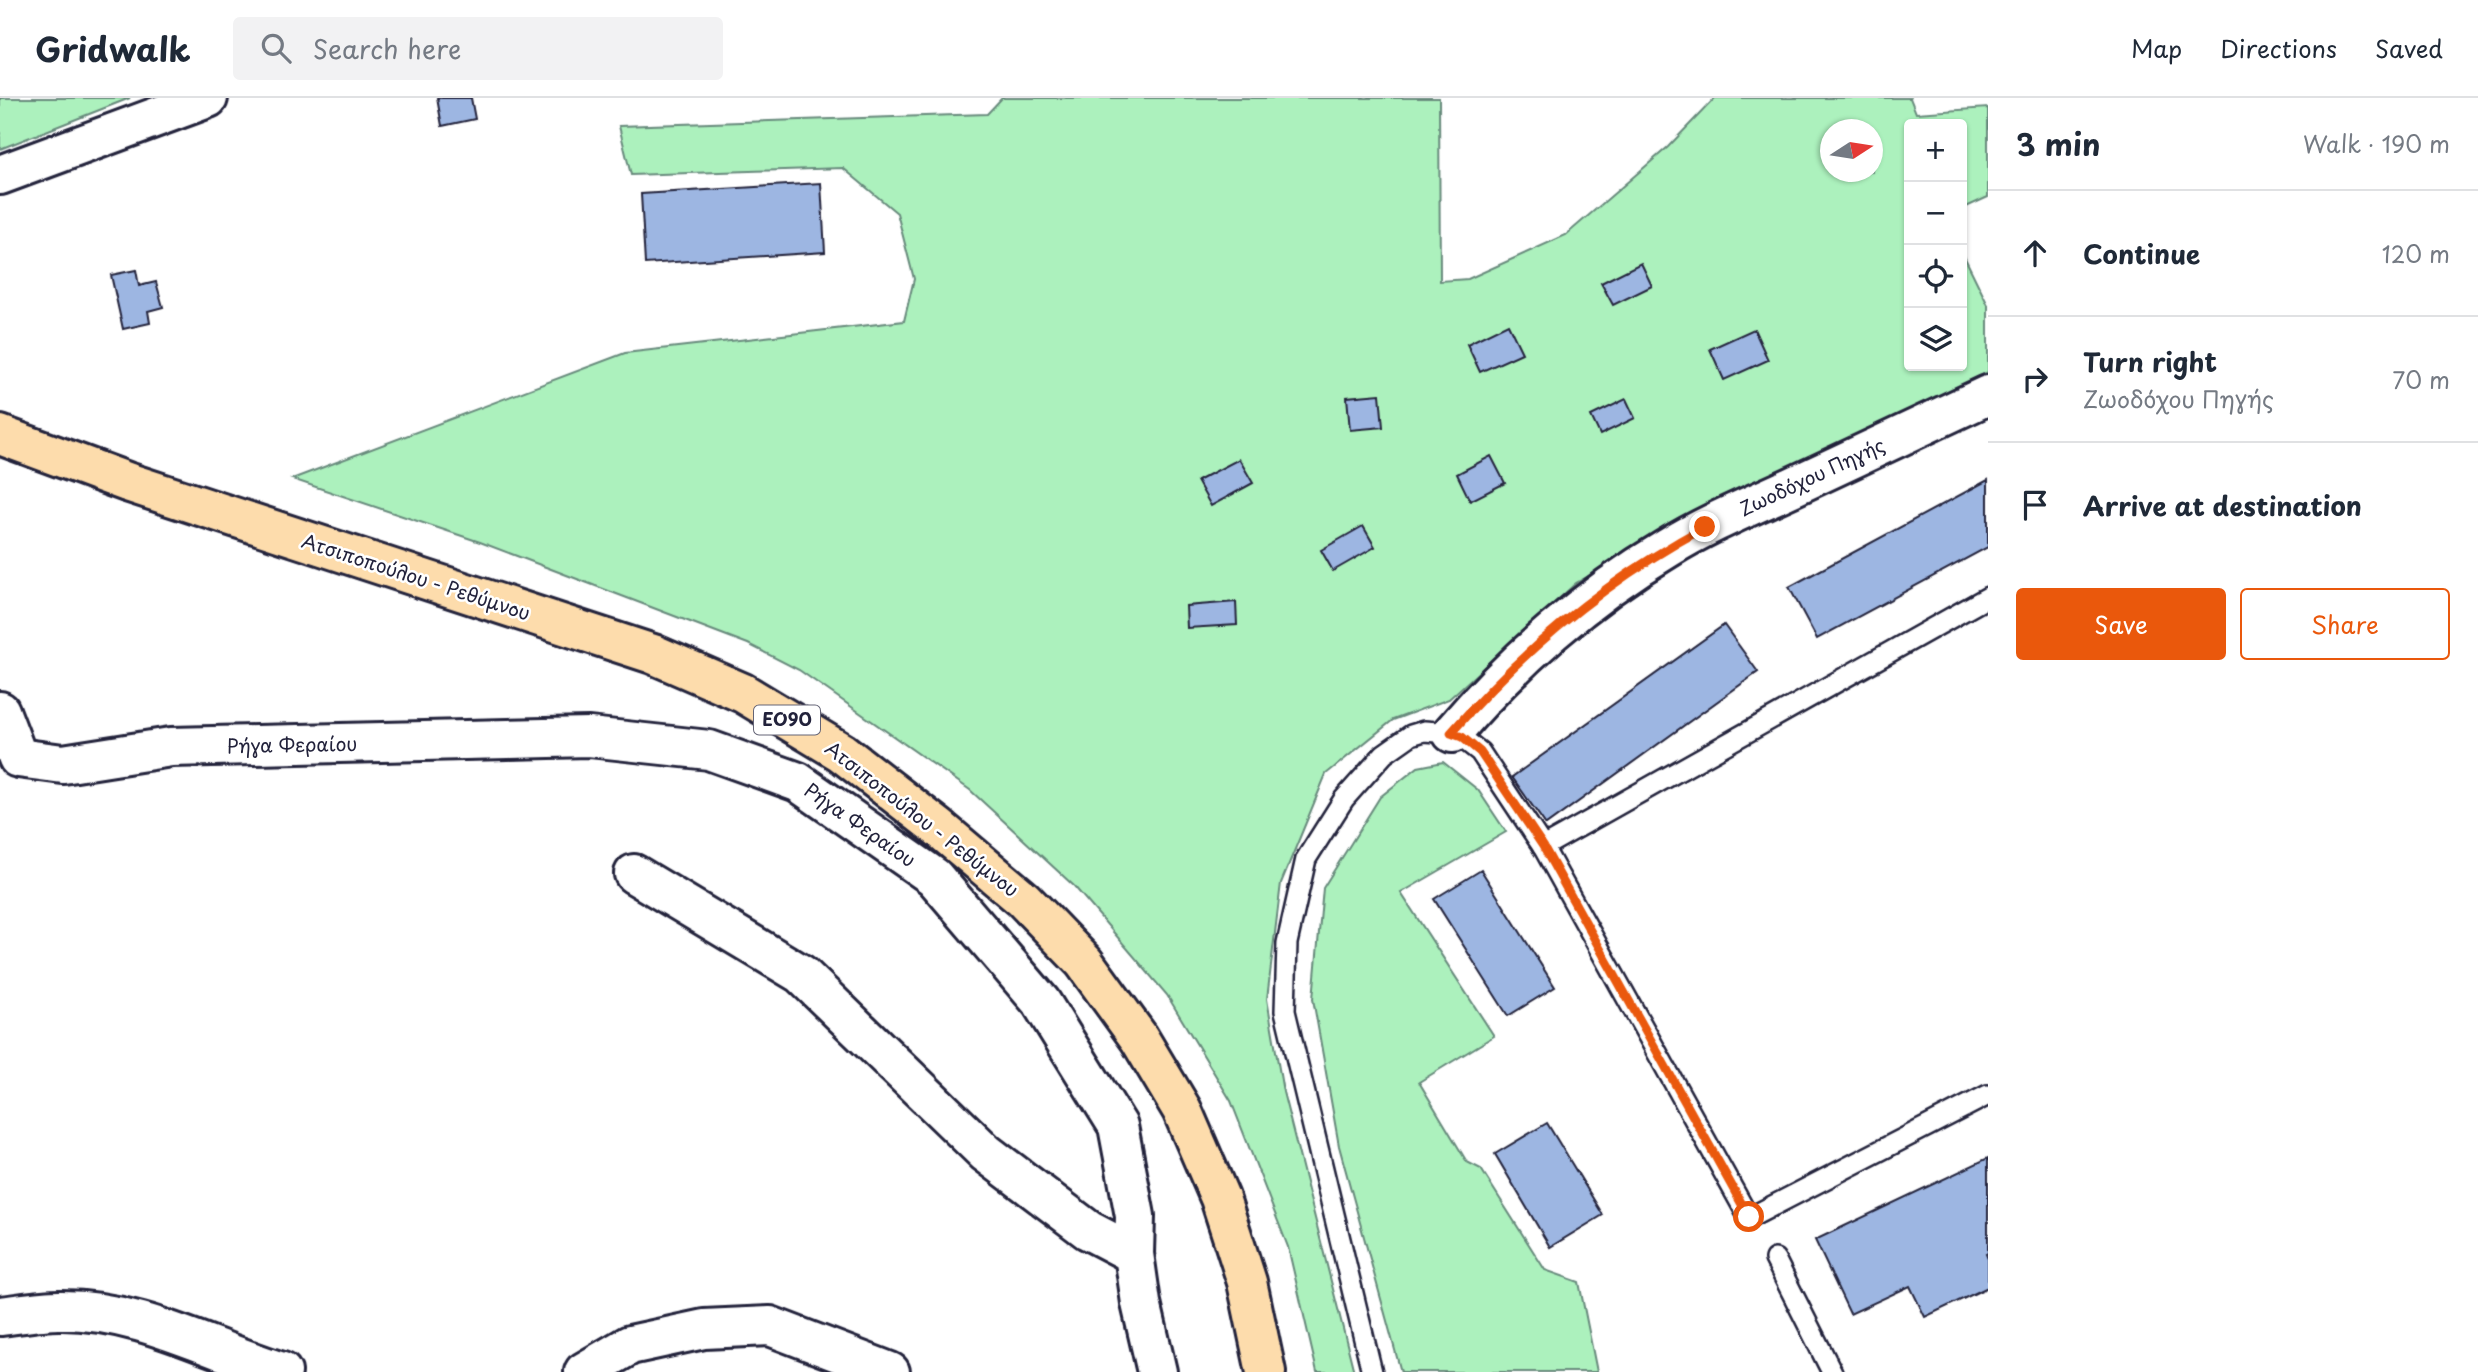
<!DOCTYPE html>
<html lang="en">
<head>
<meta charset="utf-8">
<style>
  body { margin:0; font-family:"Playpen Sans",sans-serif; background:#f2f2f3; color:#1f2937 }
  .controls { position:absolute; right:21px; top:21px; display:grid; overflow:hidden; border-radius:7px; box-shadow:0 2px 5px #0004 }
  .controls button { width:63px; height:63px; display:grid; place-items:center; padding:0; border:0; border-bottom:2px solid #e0e1e3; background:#fff; color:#1f2937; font:35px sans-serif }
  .compass { position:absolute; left:1820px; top:21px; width:63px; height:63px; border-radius:50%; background:#fff; box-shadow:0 2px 5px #0004; rotate:78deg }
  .stop { position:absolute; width:21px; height:21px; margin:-16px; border:5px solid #ea580c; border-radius:50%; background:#fff }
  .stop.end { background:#ea580c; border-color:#fff; box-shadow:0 2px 7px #0008 }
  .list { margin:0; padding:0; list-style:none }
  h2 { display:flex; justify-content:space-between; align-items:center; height:91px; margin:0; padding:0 28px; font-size:30px }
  h2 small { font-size:23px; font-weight:400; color:#747a83 }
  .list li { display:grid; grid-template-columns:46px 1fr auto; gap:21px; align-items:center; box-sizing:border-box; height:126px; padding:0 28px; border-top:2px solid #e0e1e3 }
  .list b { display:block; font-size:26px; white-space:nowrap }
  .list p { margin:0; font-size:23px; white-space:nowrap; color:#747a83 }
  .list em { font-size:23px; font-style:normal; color:#747a83 }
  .actions { display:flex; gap:14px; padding:21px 28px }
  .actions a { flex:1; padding:16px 0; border:2px solid #ea580c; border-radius:7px; text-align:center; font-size:24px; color:#ea580c }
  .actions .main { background:#ea580c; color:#fff }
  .icon { flex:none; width:38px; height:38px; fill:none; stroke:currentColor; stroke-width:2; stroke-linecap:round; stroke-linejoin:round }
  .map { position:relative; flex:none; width:1988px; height:1274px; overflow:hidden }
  header { display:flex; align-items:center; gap:42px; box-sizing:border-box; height:98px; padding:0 35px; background:#fff; border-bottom:2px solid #e0e1e3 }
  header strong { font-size:33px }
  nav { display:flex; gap:38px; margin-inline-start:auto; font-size:24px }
  .search { width:490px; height:63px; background:#f2f2f3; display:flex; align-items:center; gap:18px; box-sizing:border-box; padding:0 24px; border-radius:7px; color:#747a83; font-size:26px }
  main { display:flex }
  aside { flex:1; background:#fff }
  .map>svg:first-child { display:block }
  .green { fill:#acf1bd; stroke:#678a7c; stroke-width:2; fill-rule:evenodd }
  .building { fill:#9db6e2; stroke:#22223b; stroke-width:2 }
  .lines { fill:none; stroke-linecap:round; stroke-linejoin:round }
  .lane-casing { stroke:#22223b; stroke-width:24 }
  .street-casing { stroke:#22223b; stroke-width:44 }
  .primary-casing { stroke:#22223b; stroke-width:44 }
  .lane { stroke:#fff; stroke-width:19 }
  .street { stroke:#fff; stroke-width:38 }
  .primary { stroke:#fddcac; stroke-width:38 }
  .route { stroke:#ea580c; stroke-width:9 }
  .labels { text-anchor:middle; stroke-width:5; stroke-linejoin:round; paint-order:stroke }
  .shield { fill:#fff; stroke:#646476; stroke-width:2 }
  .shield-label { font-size:18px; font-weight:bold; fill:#22223b }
  .street-label { font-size:19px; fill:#22223b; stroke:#fff }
</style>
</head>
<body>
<header>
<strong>Gridwalk</strong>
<div class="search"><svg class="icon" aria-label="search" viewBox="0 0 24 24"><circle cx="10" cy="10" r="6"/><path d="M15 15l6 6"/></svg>Search here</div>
<nav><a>Map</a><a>Directions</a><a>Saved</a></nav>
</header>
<main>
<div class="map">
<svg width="1988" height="1274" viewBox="0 0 1988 1274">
  <rect width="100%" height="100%" fill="#fff"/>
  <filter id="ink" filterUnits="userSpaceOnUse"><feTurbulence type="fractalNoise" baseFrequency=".0143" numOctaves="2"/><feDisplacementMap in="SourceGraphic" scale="14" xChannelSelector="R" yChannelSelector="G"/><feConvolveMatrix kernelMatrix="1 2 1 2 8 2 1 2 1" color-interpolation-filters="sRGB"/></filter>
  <g filter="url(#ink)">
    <g class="green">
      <path d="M0,0h130l-130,51z"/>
      <path d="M1002,0h437l1,183 28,-2 98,-44 102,-88 47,-49h195l6,15 72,-5v89l-26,12v-85h-53v242h53v-114l26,53v67l-139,70 -122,58 -151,83 -127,116 -56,21 -67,54 -45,109 -14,116 16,93 71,280h-37l-29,-125 -57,-146 -64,-106 -93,-109 -104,-96 -171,-120 -51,-26 -268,-102 -188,-63 333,-126 279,-32 10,-42 -17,-66 -54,-45 -212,7 -12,-49 368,-12zM1830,32h42v42h-42z"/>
      <path d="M1443,664l35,28 28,42 -105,61 93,143 -75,46 48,80 14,7 64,101 34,12 18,90h-196l-62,-226 -26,-147 10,-111 57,-91 38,-30z"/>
    </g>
    <g class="building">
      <path d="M437,0h34l4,21 -33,7z"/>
      <path d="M821,85l4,69 -180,12 -4,-70z"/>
      <path d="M1641,165l11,23 -39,19 -12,-22z"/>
      <path d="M136,172l3,16 17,-4 7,25 -15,4 2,12 -27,6 -12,-54z"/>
      <path d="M1508,226l14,29 -42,19 -13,-28z"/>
      <path d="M1754,231l14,31 -44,20 -14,-31z"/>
      <path d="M1380,296l3,33 -33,3 -3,-33z"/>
      <path d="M1626,301l9,19 -35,17 -9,-19z"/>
      <path d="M1491,358l14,27 -35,18 -13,-27z"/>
      <path d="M1239,361l14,24 -42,23 -14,-25z"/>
      <path d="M1988,382v67l-171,92 -28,-52z"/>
      <path d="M1363,428l12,21 -42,24 -12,-21z"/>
      <path d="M1236,504l1,23 -50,3 -1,-22z"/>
      <path d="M1724,527l34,47 -212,153 -34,-48z"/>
      <path d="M1481,772l74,117 -47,29 -74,-117z"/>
      <path d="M1547,1025l56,92 -53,32 -55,-93z"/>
      <path d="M1988,1060v95l-2,1 2,5v28l-63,30 -15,-31 -60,28 -35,-74z"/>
    </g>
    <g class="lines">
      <defs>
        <g id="lane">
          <path d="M1543,749l445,-250"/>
          <path d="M1775,1161l57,113"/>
          <path d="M1372,1274l-87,-361 2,-68 19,-84 38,-60 40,-45 27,-19 13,-4 28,2 10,5 18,14 63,95 206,371 239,-123"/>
        </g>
        <g id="street">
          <path d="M0,77l208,-77"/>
          <path d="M0,613l18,47 45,6 108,-17 418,-10 120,13 89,32 136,95 107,125 77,124 17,90 -1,38 7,49 16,69"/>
          <path d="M1452,635c60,-71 135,-137 216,-185 40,-25 85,-43 128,-63 64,-30 128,-60 192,-90"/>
          <path d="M634,776l167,100 185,179 102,77 46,24"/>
          <path d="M0,1218c19,-2 40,-6 59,-6 80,-1 149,39 223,62"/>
          <path d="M584,1274l46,-27 74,-16 66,-3 120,46"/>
        </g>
        <path id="primary" d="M0,337l127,47 526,172 90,39 98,59 98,76 84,71 61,63 55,76 43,72 38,88 27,84 19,90"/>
      </defs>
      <use href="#lane" class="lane-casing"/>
      <use href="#street" class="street-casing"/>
      <use href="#primary" class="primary-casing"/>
      <use href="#lane" class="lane"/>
      <use href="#street" class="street"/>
      <use href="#primary" class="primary"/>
    </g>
  </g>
  <g class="lines" filter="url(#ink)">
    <path class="route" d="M1705,429c-96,52 -183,123 -254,206l11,4 18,15 63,94 206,371"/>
  </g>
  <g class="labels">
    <rect class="shield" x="754" y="607.5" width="66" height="29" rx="5"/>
    <g class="shield-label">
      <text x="787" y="628">ΕΟ90</text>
    </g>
    <g class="street-label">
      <text transform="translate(1812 379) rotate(-25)" y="7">Ζωοδόχου Πηγής</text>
      <text transform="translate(416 479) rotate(18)" y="7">Ατσιποπούλου - Ρεθύμνου</text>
      <text transform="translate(292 647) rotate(-1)" y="7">Ρήγα Φεραίου</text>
      <text transform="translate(922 721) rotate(38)" y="7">Ατσιποπούλου - Ρεθύμνου</text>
      <text transform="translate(860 727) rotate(35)" y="7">Ρήγα Φεραίου</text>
    </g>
  </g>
</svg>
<div class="controls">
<button>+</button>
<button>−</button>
<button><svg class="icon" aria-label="locate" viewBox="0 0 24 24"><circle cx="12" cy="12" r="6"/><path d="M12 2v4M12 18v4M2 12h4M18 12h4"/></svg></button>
<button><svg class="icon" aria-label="layers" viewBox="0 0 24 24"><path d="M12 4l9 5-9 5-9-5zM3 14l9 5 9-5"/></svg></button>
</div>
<svg class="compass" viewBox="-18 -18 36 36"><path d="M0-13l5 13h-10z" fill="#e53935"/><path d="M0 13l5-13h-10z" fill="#747a83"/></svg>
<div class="stop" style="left:1749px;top:1119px"></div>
<div class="stop end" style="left:1705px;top:429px"></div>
</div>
<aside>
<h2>3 min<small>Walk · 190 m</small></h2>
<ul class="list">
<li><svg class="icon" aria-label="ahead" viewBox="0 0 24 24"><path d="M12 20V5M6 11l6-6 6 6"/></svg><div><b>Continue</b></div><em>120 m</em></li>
<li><svg class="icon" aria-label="right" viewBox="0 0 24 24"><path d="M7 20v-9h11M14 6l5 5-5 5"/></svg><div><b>Turn right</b><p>Ζωοδόχου Πηγής</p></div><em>70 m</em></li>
<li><svg class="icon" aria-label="arrive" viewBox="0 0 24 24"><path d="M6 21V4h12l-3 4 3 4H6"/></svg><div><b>Arrive at destination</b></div></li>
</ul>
<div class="actions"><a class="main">Save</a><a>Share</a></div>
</aside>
</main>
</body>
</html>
